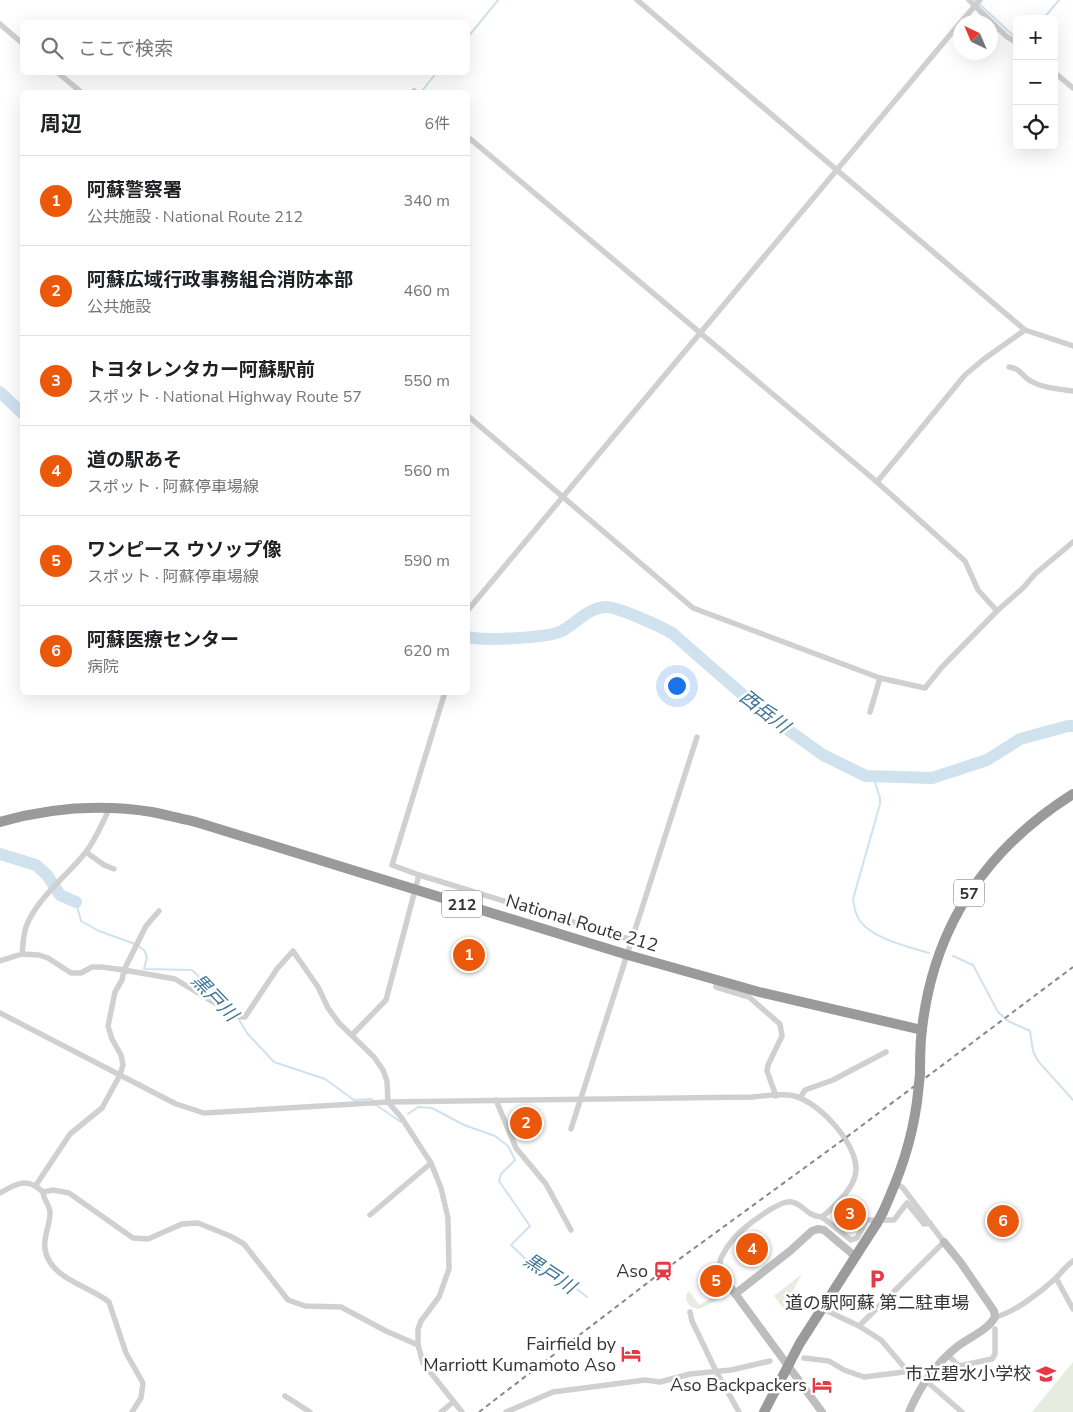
<!DOCTYPE html>
<html lang="ja">
<head>
<meta charset="utf-8">
<style>
  body { margin:0; font-family:"Nunito Sans","Noto Sans JP",sans-serif; background:#f6f6f6; color:#202124 }
  .controls { position:absolute; right:15px; top:15px; display:grid; overflow:hidden; border-radius:8px; box-shadow:0 5px 20px #0002 }
  .controls button { width:45px; height:45px; display:grid; place-items:center; padding:0; border:0; border-bottom:1px solid #e0e0e0; background:#fff; color:#202124; font:25px sans-serif }
  .compass { position:absolute; left:953px; top:15px; width:45px; height:45px; border-radius:50%; background:#fff; box-shadow:0 5px 20px #0002; rotate:316deg }
  .you { position:absolute; left:676px; top:685px; width:18px; height:18px; margin:-12px; border:4px solid #fff; border-radius:50%; background:#1a73e8; box-shadow:0 0 0 8px #1a73e833 }
  .badge { display:grid; place-items:center; width:32px; height:32px; border-radius:50%; background:#ea580c; color:#fff; font-size:16px; font-weight:700 }
  .pin { position:absolute; translate:-50% -50%; border:2px solid #fff; box-shadow:0 1px 5px #0006 }
  .list { margin:0; padding:0; list-style:none }
  h2 { display:flex; justify-content:space-between; align-items:center; height:65px; margin:0; padding:0 20px; font-size:21px }
  h2 small { font-size:16px; font-weight:400; color:#757577 }
  .list li { display:grid; grid-template-columns:32px 1fr auto; gap:15px; align-items:center; box-sizing:border-box; height:90px; padding:0 20px; border-top:1px solid #e0e0e0 }
  .list b { display:block; font-size:19px; white-space:nowrap }
  .list p { margin:0; font-size:16px; white-space:nowrap; color:#757577 }
  .list em { font-size:16px; font-style:normal; color:#757577 }
  .icon { flex:none; width:28px; height:28px; fill:none; stroke:currentColor; stroke-width:2; stroke-linecap:round; stroke-linejoin:round }
  .map { position:relative; flex:none; width:1073px; height:1412px; overflow:hidden }
  .search { position:absolute; background:#fff; box-shadow:0 5px 20px #0002; left:20px; top:20px; width:450px; height:55px; display:flex; align-items:center; gap:12px; box-sizing:border-box; padding:0 18px; border-radius:8px; color:#757577; font-size:19px }
  .panel { position:absolute; background:#fff; box-shadow:0 5px 20px #0002; left:20px; top:90px; width:450px; height:605px; border-radius:8px }
  .map>svg:first-child { display:block }
  .green { fill:#e6ecdf }
  .lines { fill:none; stroke-linecap:round; stroke-linejoin:round }
  .stream { stroke:#cfe2ee; stroke-width:2 }
  .river { stroke:#cfe2ee; stroke-width:12 }
  .street { stroke:#d0d0d0; stroke-width:5.5 }
  .secondary { stroke:#bdbdbd; stroke-width:8 }
  .highway { stroke:#9a9a9a; stroke-width:10 }
  .rail { stroke:#888; stroke-width:2; stroke-dasharray:5 4; stroke-linecap:butt }
  .highway-bridge { stroke:#9a9a9a; stroke-width:10 }
  .labels { text-anchor:middle; stroke-width:5; stroke-linejoin:round; paint-order:stroke }
  .shield { fill:#fff; stroke:#707070; stroke-width:1 }
  .shield-label { font-size:16px; font-weight:bold; fill:#333 }
  .street-label { font-size:18px; fill:#333; stroke:#fff }
  .poi-label { font-size:18px; fill:#333; stroke:#fff; text-anchor:end }
  .water-label { font-size:19px; font-style:italic; fill:#3f7597; stroke:#fff }
</style>
</head>
<body>
<div class="map">
<svg width="1073" height="1412" viewBox="0 0 1073 1412">
  <rect width="100%" height="100%" fill="#fff"/>
  <g class="green">
    <path d="M802,1274l-19,34 -9,-12z"/>
    <path d="M713,1275c5,1 7,3 10,7 9,14 -14,22 -24,27l-8,-2c-5,-5 -7,-11 -2,-16l10,14 14,-8 -10,-16z"/>
    <path d="M1073,1362v50h-41z"/>
  </g>
  <g class="lines">
    <g class="stream">
      <path d="M975,0l42,39"/>
      <path d="M1043,19l16,-19"/>
      <path d="M468,37l30,-37"/>
      <path d="M421,92l16,-20"/>
      <path d="M873,776l7,22v6l-27,95c1,8 2,15 7,22 13,18 49,26 69,32"/>
      <path d="M76,902l5,19 18,10 36,13"/>
      <path d="M138,946l6,4 3,7 -3,12 48,1 23,22 2,6 19,16"/>
      <path d="M953,956l20,9 25,47 10,9 22,10 3,20 5,10 35,39"/>
      <path d="M238,1018l9,15 27,29 51,17 29,21 18,-1"/>
      <path d="M376,1105l25,17"/>
      <path d="M408,1114l10,-7 14,1 32,17 31,11 13,10 7,14 -14,14 -2,7 31,45 -19,19 20,19 12,8 30,14 14,11"/>
    </g>
    <g class="river">
      <path d="M0,392l22,21"/>
      <path d="M468,637c15,4 81,1 94,-6 14,-8 26,-23 43,-24 12,-1 56,20 67,26l87,76 64,46 43,21 66,2 55,-18 33,-21 48,-13h5"/>
      <path d="M0,854l36,11 11,10 13,20 16,7"/>
    </g>
    <g class="street">
      <path d="M637,0l388,330 48,16"/>
      <path d="M969,0l37,36 11,7"/>
      <path d="M961,22l19,-22"/>
      <path d="M0,24l22,19"/>
      <path d="M57,72l24,20"/>
      <path d="M1054,72l19,16"/>
      <path d="M414,91l1,1"/>
      <path d="M468,137l409,345 88,79 13,29 19,21"/>
      <path d="M1009,367c12,2 11,7 20,13 13,8 29,9 44,11"/>
      <path d="M468,416l225,192 187,70 45,10 17,-21 55,-56 27,-24 11,-13 38,-32"/>
      <path d="M877,482l88,-107 19,-16 41,-29"/>
      <path d="M468,610l492,-587"/>
      <path d="M870,712l10,-34"/>
      <path d="M86,852l18,13 10,4"/>
      <path d="M419,875l213,65"/>
      <path d="M22,954l17,1 9,3 23,15h10l11,-6h9l23,3 22,-44 13,-15"/>
      <path d="M0,961l22,-7c1,-8 1,-18 4,-27 10,-28 41,-51 60,-75 10,-13 16,-29 24,-44"/>
      <path d="M717,980l-1,7 33,10 31,27 2,12 -14,29 -1,6 9,25"/>
      <path d="M0,1013l176,91 28,9 184,-11 364,-5c13,-1 30,-4 42,-1 26,6 69,53 61,80 -4,16 -21,31 -33,41 -16,-1 -19,-13 -30,-15 -13,-3 -50,27 -58,36 -5,6 -10,14 -13,20 -2,4 -1,10 -1,15"/>
      <path d="M352,1035l34,-35 33,-125 -27,-10 53,-173"/>
      <path d="M800,1098l5,-8 28,-10 53,-28"/>
      <path d="M496,1100l20,48 30,36 25,46"/>
      <path d="M571,1129l126,-392"/>
      <path d="M36,1185l34,-51 32,-26 18,-33 3,-10 -2,-10 -9,-16 -4,-13 7,-34 7,-12 2,-10 51,9 48,29 10,8 12,1 32,-48 16,-18 25,36 10,21 11,15 35,34 9,13 4,11 1,21 13,15 30,46 10,25 7,30 1,51 -10,28 -18,24 -3,8v16"/>
      <path d="M43,1192l10,-2 16,3 64,45 15,1 34,-15 16,-1 32,13 14,8 44,56 17,6 36,1 45,24 32,14 5,18 39,49"/>
      <path d="M0,1193c17,-10 27,-16 43,-1 0,8 8,14 7,22 0,11 -7,23 -5,35 4,29 44,37 64,53l17,51 17,30 -2,15 -9,14"/>
      <path d="M370,1215l61,-52"/>
      <path d="M822,1217l29,23 6,-2 10,-18h27l13,-17 17,21 6,-1"/>
      <path d="M1056,1278l17,31"/>
      <path d="M821,1308l38,18 22,14 24,28 20,12 37,32"/>
      <path d="M690,1312l2,9 24,50 23,41"/>
      <path d="M995,1317c19,-4 47,-26 61,-39 6,-6 10,-12 17,-17"/>
      <path d="M859,1326l85,-84 -41,-54 -7,-5"/>
      <path d="M948,1355l11,11 33,-7 3,-5v-25"/>
      <path d="M804,1358l25,3 15,9 20,7 48,-6"/>
      <path d="M285,1396l25,16"/>
      <path d="M441,1412l12,-10"/>
      <path d="M506,1412l47,-20 92,-12 15,2 30,-8 41,-4 39,-9"/>
    </g>
    <g class="secondary">
      <path d="M720,1273l102,139"/>
      <path d="M735,1294l55,-43 22,-20 6,-2 6,1 32,27"/>
      <path d="M909,1412c11,-26 26,-48 49,-66 12,-9 30,-16 37,-29l-1,-6 -33,-48 -17,-21"/>
    </g>
    <g class="highway">
      <path d="M0,822c49,-14 101,-18 152,-10 15,3 30,7 44,10l432,133 89,25 42,12 163,38"/>
      <path d="M920,1074c0,-15 0,-30 2,-45 12,-104 64,-180 151,-235"/>
      <path d="M883,1212c17,-38 28,-68 34,-110"/>
      <path d="M764,1412l36,-69 77,-120"/>
    </g>
    <path class="rail" d="M479,1412l184,-141 181,-132 229,-172"/>
    <g class="highway-bridge">
      <path d="M917,1102l3,-28"/>
      <path d="M877,1223l6,-11"/>
    </g>
  </g>
  <defs>
    <symbol id="station-bare" viewBox="-9 -9 18 18"><path d="M-3-6H3Q5-6 5-4V2Q5 4 3 4L4.5 6H3L1.5 4h-3L-3 6H-4.5L-3 4Q-5 4-5 2V-4Q-5-6-3-6ZM-3.5-4v3h7v-3ZM-3.5 1v1.5H-2V1ZM2 1v1.5H3.5V1Z" fill="#e63946" stroke="#fff" stroke-width="2.5" paint-order="stroke"/></symbol>
    <symbol id="parking-bare" viewBox="-9 -9 18 18"><path d="M-3.5-5.5H1a3.5 3.5 0 0 1 0 7H-1V5.5H-3.5ZM-1-3.4V-.6H.8a1.4 1.4 0 0 0 0-2.8Z" fill="#e63946" stroke="#fff" stroke-width="2.5" paint-order="stroke"/></symbol>
    <symbol id="hotel-bare" viewBox="-9 -9 18 18"><path d="M-6-4.5h1.5V1H6V5H4.5V3h-9V5H-6ZM-4 0a1.8 1.8 0 1 1 3.6 0ZM.5 0V-2.5h3Q6-2.5 6 0Z" fill="#e63946" stroke="#fff" stroke-width="2.5" paint-order="stroke"/></symbol>
    <symbol id="school-bare" viewBox="-9 -9 18 18"><path d="M0-5L7-2L0 1L-7-2ZM-4 1L0 2.5L4 1V4Q0 6-4 4Z" fill="#e63946" stroke="#fff" stroke-width="2.5" paint-order="stroke"/></symbol>
  </defs>
  <g fill-rule="evenodd">
    <use href="#station-bare" x="649" y="1257" width="28" height="28"/>
    <use href="#parking-bare" x="863" y="1265" width="28" height="28"/>
    <use href="#hotel-bare" x="617" y="1340" width="28" height="28"/>
    <use href="#school-bare" x="1032" y="1360" width="28" height="28"/>
    <use href="#hotel-bare" x="808" y="1371" width="28" height="28"/>
  </g>
  <g class="labels">
    <g class="shield">
      <rect x="954" y="879.5" width="30" height="27" rx="4"/>
      <rect x="442" y="890.5" width="40" height="27" rx="4"/>
    </g>
    <g class="shield-label">
      <text x="969" y="899">57</text>
      <text x="462" y="910">212</text>
    </g>
    <g class="street-label">
      <text transform="translate(582 923) rotate(17)" y="6">National Route 212</text>
    </g>
    <g class="poi-label">
      <text x="648" y="1277">Aso</text>
      <text x="877" y="1309" text-anchor="middle">道の駅阿蘇 第二駐車場</text>
      <text x="616" y="1350">Fairfield by<tspan x="616" dy="21">Marriott Kumamoto Aso</tspan></text>
      <text x="1031" y="1380">市立碧水小学校</text>
      <text x="807" y="1391">Aso Backpackers</text>
    </g>
    <g class="water-label">
      <text transform="translate(765 711) rotate(38)" y="7">西岳川</text>
      <text transform="translate(215 997) rotate(46)" y="7">黒戸川</text>
      <text transform="translate(550 1273) rotate(33)" y="7">黒戸川</text>
    </g>
  </g>
</svg>
<div class="controls">
<button>+</button>
<button>−</button>
<button><svg class="icon" aria-label="locate" viewBox="0 0 24 24"><circle cx="12" cy="12" r="6"/><path d="M12 2v4M12 18v4M2 12h4M18 12h4"/></svg></button>
</div>
<svg class="compass" viewBox="-18 -18 36 36"><path d="M0-13l5 13h-10z" fill="#e53935"/><path d="M0 13l5-13h-10z" fill="#757577"/></svg>
<div class="you"></div>
<div class="pin badge" style="left:469px;top:955px">1</div>
<div class="pin badge" style="left:526px;top:1123px">2</div>
<div class="pin badge" style="left:850px;top:1214px">3</div>
<div class="pin badge" style="left:752px;top:1249px">4</div>
<div class="pin badge" style="left:716px;top:1281px">5</div>
<div class="pin badge" style="left:1003px;top:1221px">6</div>
<div class="search"><svg class="icon" aria-label="search" viewBox="0 0 24 24"><circle cx="10" cy="10" r="6"/><path d="M15 15l6 6"/></svg>ここで検索</div>
<section class="panel">
<h2>周辺<small>6件</small></h2>
<ul class="list">
<li><span class="badge">1</span><div><b>阿蘇警察署</b><p>公共施設 · National Route 212</p></div><em>340 m</em></li>
<li><span class="badge">2</span><div><b>阿蘇広域行政事務組合消防本部</b><p>公共施設</p></div><em>460 m</em></li>
<li><span class="badge">3</span><div><b>トヨタレンタカー阿蘇駅前</b><p>スポット · National Highway Route 57</p></div><em>550 m</em></li>
<li><span class="badge">4</span><div><b>道の駅あそ</b><p>スポット · 阿蘇停車場線</p></div><em>560 m</em></li>
<li><span class="badge">5</span><div><b>ワンピース ウソップ像</b><p>スポット · 阿蘇停車場線</p></div><em>590 m</em></li>
<li><span class="badge">6</span><div><b>阿蘇医療センター</b><p>病院</p></div><em>620 m</em></li>
</ul>
</section>
</div>
</body>
</html>
